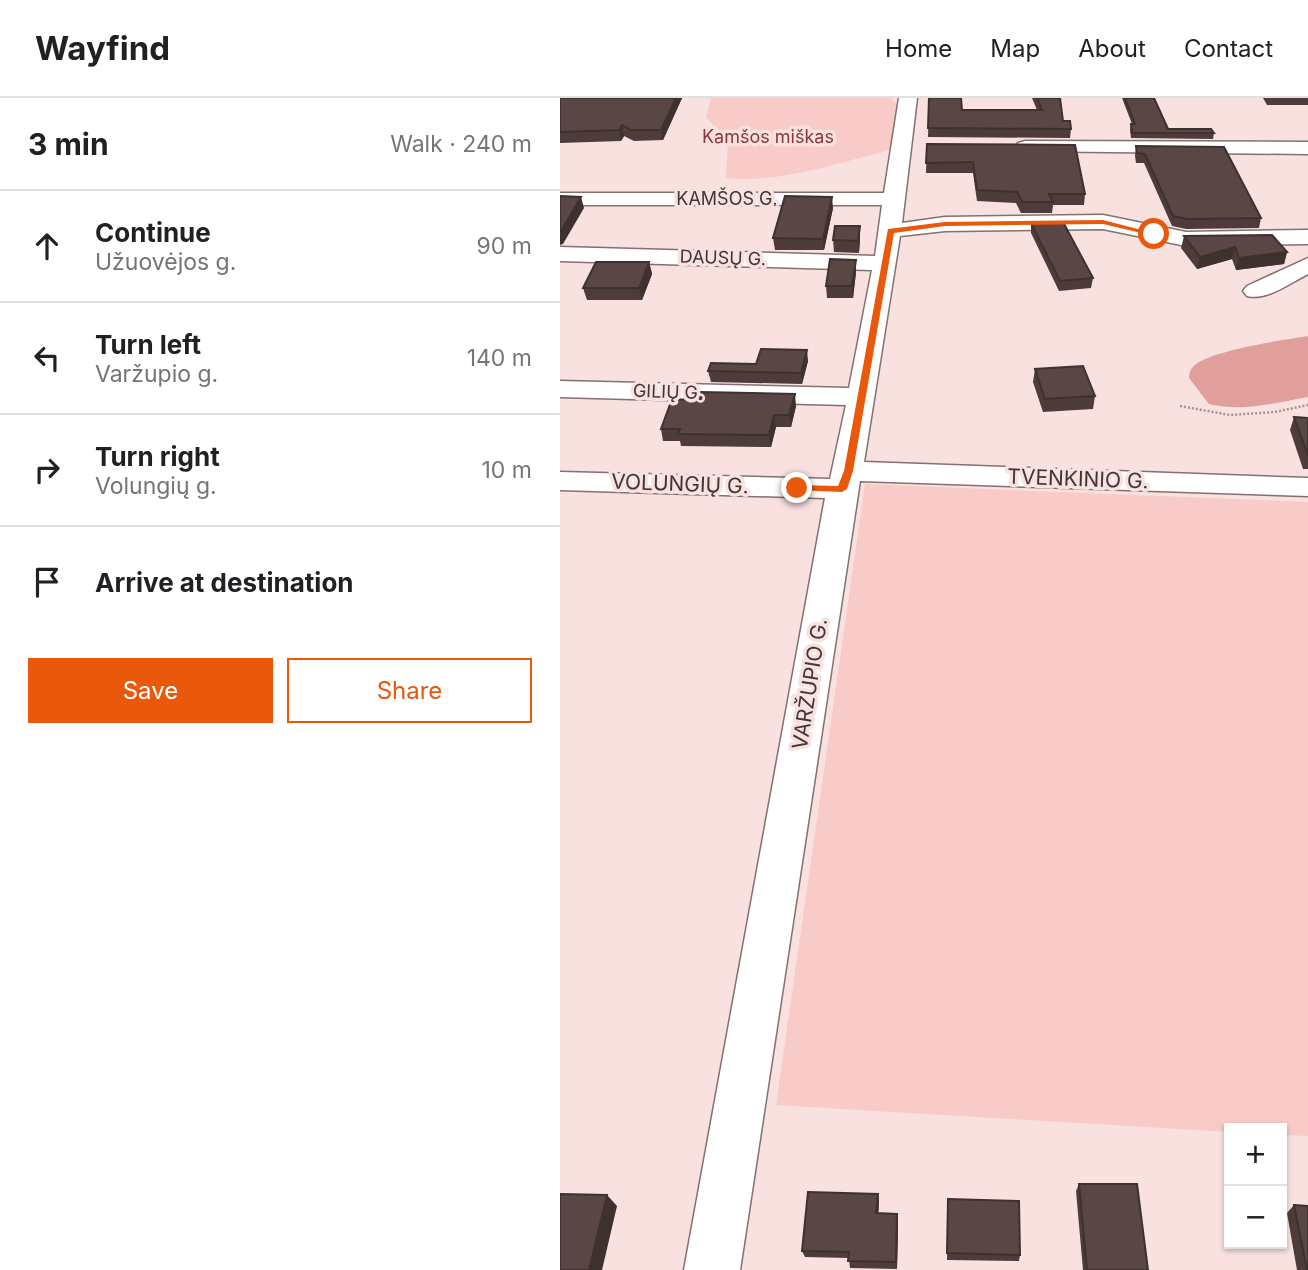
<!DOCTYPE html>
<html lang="en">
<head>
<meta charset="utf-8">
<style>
  body { margin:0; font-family:Inter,sans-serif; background:#f6f6f6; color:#202124 }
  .controls { position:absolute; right:21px; bottom:21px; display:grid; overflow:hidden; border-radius:0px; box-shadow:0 2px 5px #0004 }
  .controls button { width:63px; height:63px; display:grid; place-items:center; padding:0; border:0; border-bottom:2px solid #e0e0e0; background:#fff; color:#202124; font:35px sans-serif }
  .stop { position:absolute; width:21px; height:21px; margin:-16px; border:5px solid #ea580c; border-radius:50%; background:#fff }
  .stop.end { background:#ea580c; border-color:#fff; box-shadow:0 2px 7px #0008 }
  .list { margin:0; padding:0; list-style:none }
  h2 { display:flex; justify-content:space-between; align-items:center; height:91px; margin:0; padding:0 28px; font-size:30px }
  h2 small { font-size:23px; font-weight:400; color:#757577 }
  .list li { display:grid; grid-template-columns:46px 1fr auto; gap:21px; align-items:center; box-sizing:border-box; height:112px; padding:0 28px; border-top:2px solid #e0e0e0 }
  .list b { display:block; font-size:26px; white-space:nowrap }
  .list p { margin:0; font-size:23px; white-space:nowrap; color:#757577 }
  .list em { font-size:23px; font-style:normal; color:#757577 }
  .actions { display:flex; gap:14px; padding:21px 28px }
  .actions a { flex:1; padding:16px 0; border:2px solid #ea580c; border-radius:0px; text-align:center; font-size:24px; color:#ea580c }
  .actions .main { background:#ea580c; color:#fff }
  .icon { flex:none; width:38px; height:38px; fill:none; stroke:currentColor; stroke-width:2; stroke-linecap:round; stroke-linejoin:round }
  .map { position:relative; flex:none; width:748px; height:1172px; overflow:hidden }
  header { display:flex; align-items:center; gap:42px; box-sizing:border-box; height:98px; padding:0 35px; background:#fff; border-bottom:2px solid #e0e0e0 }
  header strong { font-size:33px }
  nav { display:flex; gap:38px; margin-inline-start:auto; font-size:24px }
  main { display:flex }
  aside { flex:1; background:#fff }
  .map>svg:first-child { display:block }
  .green { fill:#f8cbc8 }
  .water { fill:#e19f9c }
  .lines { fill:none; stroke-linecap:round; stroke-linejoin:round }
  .minor-casing { stroke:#85706f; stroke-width:3 }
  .path { stroke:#a39291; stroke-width:2.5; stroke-dasharray:2 2; stroke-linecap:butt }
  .minor { fill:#fff; fill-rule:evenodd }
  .wall { fill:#4d3c3b }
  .shaded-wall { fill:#3e3130 }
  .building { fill:#594645; stroke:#3e3130; stroke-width:2 }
  .route { fill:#ea580c }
  .labels { text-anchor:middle; stroke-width:7; stroke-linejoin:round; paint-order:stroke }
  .far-park-label { font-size:18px; fill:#863738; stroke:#f8e1df }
  .far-street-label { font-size:18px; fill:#3f3635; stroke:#f8e1df }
  .street-label { font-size:21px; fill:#3f3635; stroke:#f8e1df }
</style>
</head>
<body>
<header>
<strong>Wayfind</strong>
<nav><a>Home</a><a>Map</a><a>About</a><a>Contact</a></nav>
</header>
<main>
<aside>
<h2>3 min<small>Walk · 240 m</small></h2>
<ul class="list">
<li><svg class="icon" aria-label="ahead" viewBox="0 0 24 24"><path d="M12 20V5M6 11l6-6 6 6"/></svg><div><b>Continue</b><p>Užuovėjos g.</p></div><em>90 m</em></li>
<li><svg class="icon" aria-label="left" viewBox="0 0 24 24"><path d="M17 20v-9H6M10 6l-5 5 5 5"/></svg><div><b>Turn left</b><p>Varžupio g.</p></div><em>140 m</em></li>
<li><svg class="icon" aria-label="right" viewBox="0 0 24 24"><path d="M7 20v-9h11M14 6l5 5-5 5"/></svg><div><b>Turn right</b><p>Volungių g.</p></div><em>10 m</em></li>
<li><svg class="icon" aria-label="arrive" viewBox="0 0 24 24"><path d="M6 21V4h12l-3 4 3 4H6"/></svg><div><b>Arrive at destination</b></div></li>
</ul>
<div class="actions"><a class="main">Save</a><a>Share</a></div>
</aside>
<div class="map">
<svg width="748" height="1172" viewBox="0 0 748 1172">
  <rect width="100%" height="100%" fill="#f8e1df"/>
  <g class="green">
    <path d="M151,0h180l10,10 -8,41c-51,13 -115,35 -167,29l2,-37 -22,-24z"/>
    <path d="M305,386l443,18v634l-26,-1v-7h-53v4l-453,-27z"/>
  </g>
  <path class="water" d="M748,238v61c-34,6 -65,15 -99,7l-20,-26c0,-6 2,-10 7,-14 19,-14 87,-24 112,-28z"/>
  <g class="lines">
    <defs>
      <g id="minor">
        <path d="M339,0h18l-15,125 43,-6 158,-2 83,17 122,-2v14l-122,2 -83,-17 -158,2 -45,5 -36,226 444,16v18l-448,-15 -120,789h-56l141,-772 -265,-8v-18l270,7 16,-74 -286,-8v-16l289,7 23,-118 -312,-9v-14l315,9 7,-51h-322v-12h324z"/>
        <path d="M465,43l283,1v12l-290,-3 -3,-4 3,-4z"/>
        <path d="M748,160v16c-18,9 -41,27 -61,22l-4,-5 4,-5z"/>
      </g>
    </defs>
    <use href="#minor" class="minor-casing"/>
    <path class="path" d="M620,308l50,9 45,-3 33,-7"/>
    <use href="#minor" class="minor"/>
  </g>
  <g class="wall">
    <path d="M0,0h122l-19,42 -29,1 -10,-5 -3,5 -61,2z"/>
    <path d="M369,0l33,12h75l-5,-12h28l3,23 8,8 -1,9 -142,-1z"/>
    <path d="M562,0h32l14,31 46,4 -1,6 -82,-1 -1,-8 1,-6h1z"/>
    <path d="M703,0h45v7h-41z"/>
    <path d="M367,46l158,50 -1,11h-31l-1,8h-31l-5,-10 -39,-2 -4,-28h-47z"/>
    <path d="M576,48l125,72 -2,10 -73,1 -14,-3 -28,-63h-8l-1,-7z"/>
    <path d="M273,110l-9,42h-49l-2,-12z"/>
    <path d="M471,125l62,55 -2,10 -32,3 -28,-58z"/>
    <path d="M300,128v12l-1,15 -25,-1 -1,-12z"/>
    <path d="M624,138l103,16 -3,12 -48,6 -4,-11 -35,10 -16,-21z"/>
    <path d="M89,164l3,12 -10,26h-55l-4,-12z"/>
    <path d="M296,174l-3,26h-26l-1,-12z"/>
    <path d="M248,263l-6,23 -91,-2 -3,-11 48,-7z"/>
    <path d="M475,271l60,27 -2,13 -50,3 -10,-30z"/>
    <path d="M236,308l-5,21h-15l-5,20 -90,-1 -1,-5h-17l-2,-12z"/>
    <path d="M734,319l14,1v51h-5l-13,-39z"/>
    <path d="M519,1086l69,86h-65l-7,-79z"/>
    <path d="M318,1096l1,7 -1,13 20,7 -1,48 -47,-1 -1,-10 -44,-1 -3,-6z"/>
    <path d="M388,1101l72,56 -1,6 -72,-1z"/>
    <path d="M734,1107l14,65h-11l-10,-57z"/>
  </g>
  <g class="shaded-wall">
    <path d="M116,0h6l-19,42 -2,-10z"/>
    <path d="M62,27l2,11 -3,5 -2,-11z"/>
    <path d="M21,99l3,11 -21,36 -3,1v-12z"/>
    <path d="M272,99l1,11 -9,42 -1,-11z"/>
    <path d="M300,128v12l-1,15 -1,-12z"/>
    <path d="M675,149l-3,12 -35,10 3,-12z"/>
    <path d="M727,154l-3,12 -48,6 3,-12z"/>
    <path d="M296,162v12l-3,26 -1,-12z"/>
    <path d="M89,164l3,12 -10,26 -3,-12z"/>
    <path d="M247,252l1,11 -6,23 -1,-11z"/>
    <path d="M235,296l1,12 -5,21 -2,-12z"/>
    <path d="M214,317l2,12 -5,20 -2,-12z"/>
    <path d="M318,1096l1,7 -1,20 -2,-8z"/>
    <path d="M47,1097l10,11 -15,64h-13z"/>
    <path d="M337,1116l1,7 -1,48 -1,-7z"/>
  </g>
  <g class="building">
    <path d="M0,0h116l-15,32h-30l-9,-5 -3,5 -59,2z"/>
    <path d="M369,0h32l1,12h80l-5,-12h23l3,23h7l1,8 -143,-1z"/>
    <path d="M565,0h29l14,31h43l3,4h-82l-1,-9h4z"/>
    <path d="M367,46l148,1 10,49h-36l4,8h-31l-5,-10 -40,-2 -4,-28 -47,1z"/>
    <path d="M576,48l88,1 37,71 -73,1 -15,-3 -28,-62 -8,-1z"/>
    <path d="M0,98l21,1 -21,36z"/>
    <path d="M225,98l47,1 -9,42 -50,-1z"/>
    <path d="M503,124l30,56 -33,3 -29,-58z"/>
    <path d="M275,128h25l-2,15 -25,-1z"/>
    <path d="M712,137l15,17 -48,6 -4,-11 -35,10 -16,-21z"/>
    <path d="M270,161l26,1 -4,26h-26z"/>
    <path d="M36,164h53l-10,26h-56z"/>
    <path d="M201,251l46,1 -6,23 -93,-2 3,-8 45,1z"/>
    <path d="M523,268l12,30 -50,3 -10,-30z"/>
    <path d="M140,294l95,2 -6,21h-15l-5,20 -91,-1 2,-5h-19l11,-30 21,1z"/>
    <path d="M734,319l14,1v38z"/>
    <path d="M519,1086h58l11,86h-61z"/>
    <path d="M248,1094l70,2 -2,19 21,1 -1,48 -48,-1 1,-9 -47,-1z"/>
    <path d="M0,1096l47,1 -18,75h-29z"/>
    <path d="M388,1101l71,2 1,54 -73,-2z"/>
    <path d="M734,1107l14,1v64h-1z"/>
  </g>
  <path class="route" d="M543,122l54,14 -3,2 -51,-12 -158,2 -51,7 -41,238 -6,18 -5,3 -48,-2 -1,-2 4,-3 41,1 6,-15 44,-242 57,-7z"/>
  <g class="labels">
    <g class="far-park-label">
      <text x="208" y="45">Kamšos miškas</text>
    </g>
    <g class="far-street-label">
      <text x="167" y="107">KAMŠOS G.</text>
      <text transform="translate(163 160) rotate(2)" y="6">DAUSŲ G.</text>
      <text transform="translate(108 294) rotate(2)" y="6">GILIŲ G.</text>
    </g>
    <g class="street-label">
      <text transform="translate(518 381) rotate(2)" y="7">TVENKINIO G.</text>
      <text transform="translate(120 386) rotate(2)" y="7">VOLUNGIŲ G.</text>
      <text transform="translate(250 586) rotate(-81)" y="7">VARŽUPIO G.</text>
    </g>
  </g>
</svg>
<div class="controls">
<button>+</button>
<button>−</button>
</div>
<div class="stop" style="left:594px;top:136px"></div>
<div class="stop end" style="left:237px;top:390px"></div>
</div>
</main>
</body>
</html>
